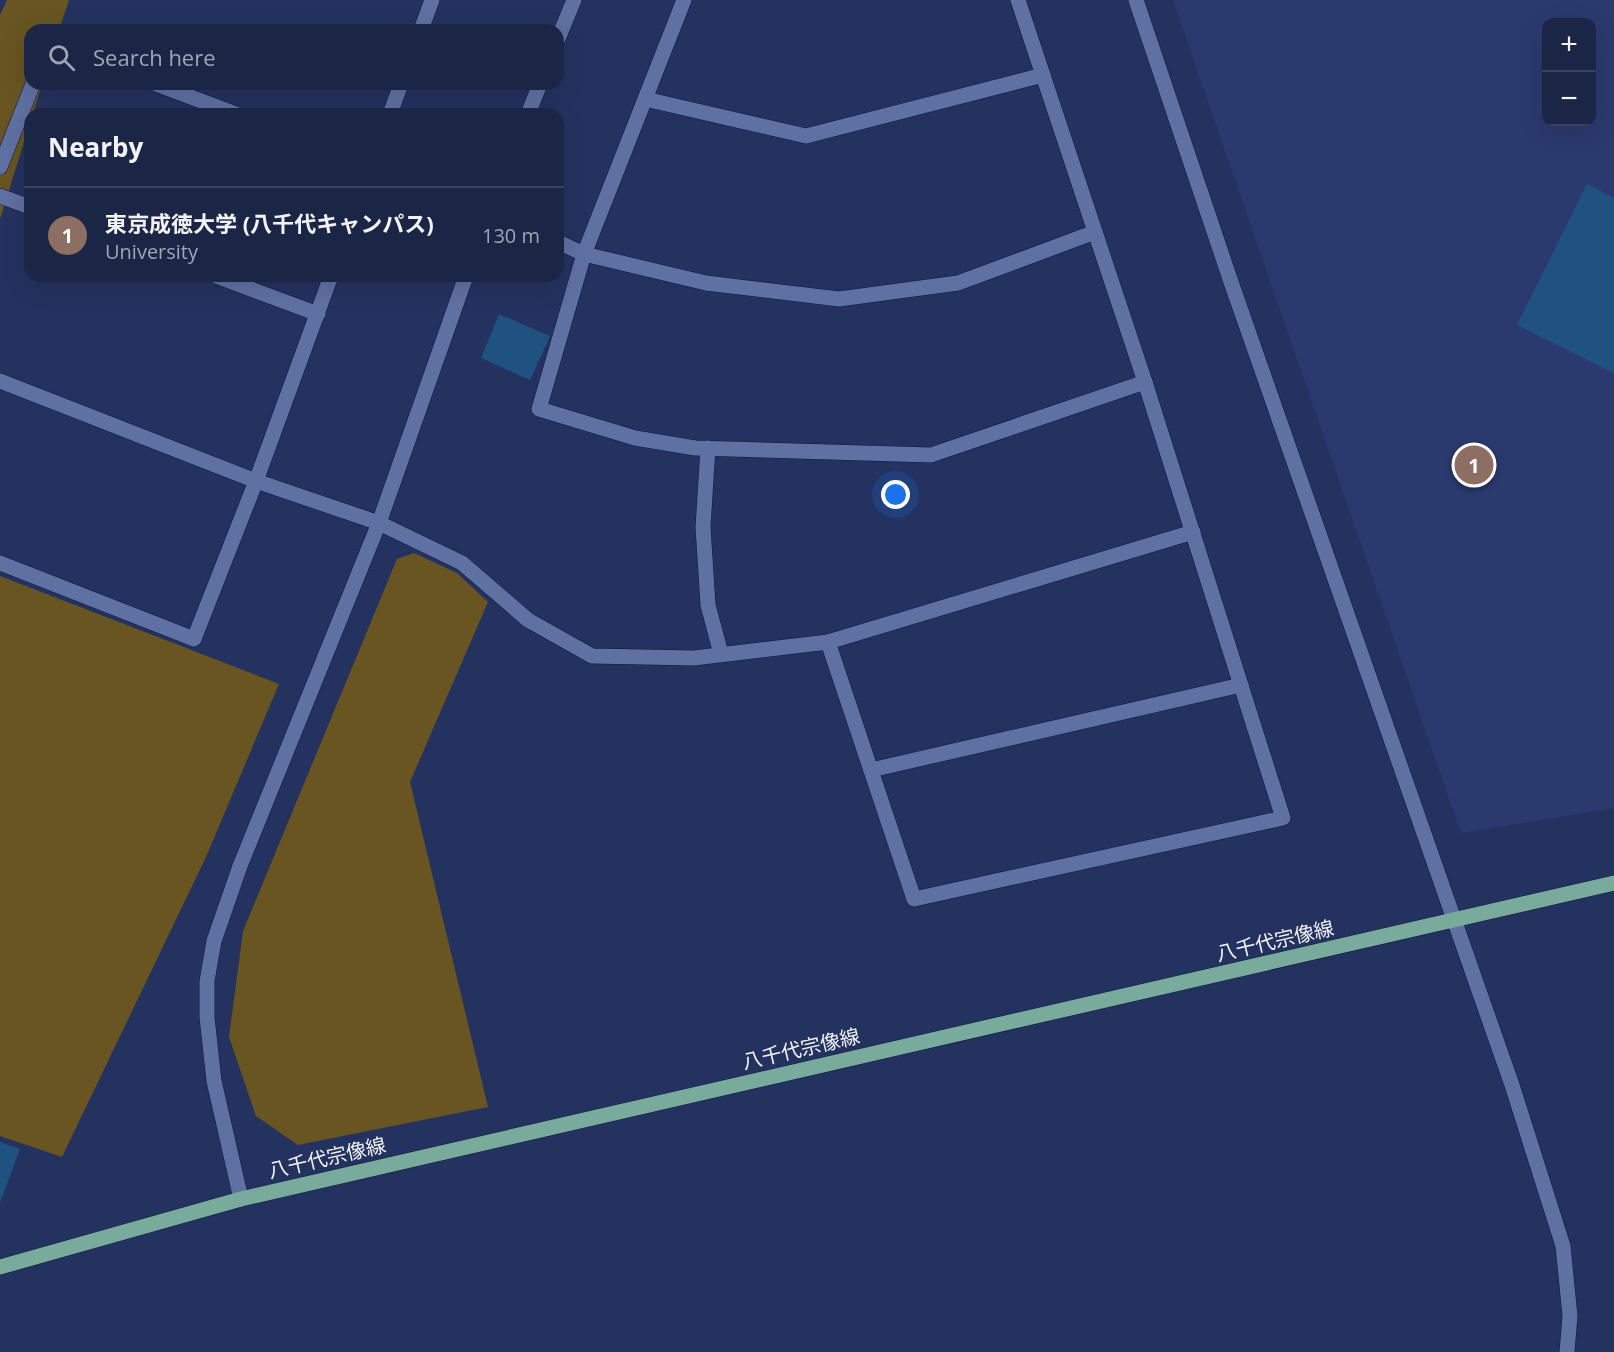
<!DOCTYPE html>
<html lang="en">
<head>
<meta charset="utf-8">
<style>
  body { margin:0; font-family:"Open Sans","Noto Sans JP",sans-serif; background:#242e4e; color:#f1f3f6 }
  .controls { position:absolute; right:18px; top:18px; display:grid; overflow:hidden; border-radius:12px; box-shadow:0 6px 24px #0002 }
  .controls button { width:54px; height:54px; display:grid; place-items:center; padding:0; border:0; border-bottom:2px solid #394360; background:#1b2647; color:#f1f3f6; font:30px sans-serif }
  .you { position:absolute; left:896px; top:495px; width:21px; height:21px; margin:-15px; border:4px solid #fff; border-radius:50%; background:#1a73e8; box-shadow:0 0 0 9px #1a73e833 }
  .badge { display:grid; place-items:center; width:39px; height:39px; border-radius:50%; background:#dcb233; color:#fff; font-size:20px; font-weight:700 }
  .pin { position:absolute; translate:-50% -50%; border:3px solid #fff; box-shadow:0 2px 6px #0006 }
  .list { margin:0; padding:0; list-style:none }
  h2 { display:flex; justify-content:space-between; align-items:center; height:78px; margin:0; padding:0 24px; font-size:26px }
  h2 small { font-size:20px; font-weight:400; color:#a0a5b4 }
  .list li { display:grid; grid-template-columns:39px 1fr auto; gap:18px; align-items:center; box-sizing:border-box; height:96px; padding:0 24px; border-top:2px solid #394360 }
  .list b { display:block; font-size:22px; white-space:nowrap }
  .list p { margin:0; font-size:20px; white-space:nowrap; color:#a0a5b4 }
  .list em { font-size:20px; font-style:normal; color:#a0a5b4 }
  .icon { flex:none; width:33px; height:33px; fill:none; stroke:currentColor; stroke-width:2; stroke-linecap:round; stroke-linejoin:round }
  .map { position:relative; flex:none; width:1614px; height:1352px; overflow:hidden }
  .search { position:absolute; background:#1b2647; box-shadow:0 6px 24px #0002; left:24px; top:24px; width:540px; height:66px; display:flex; align-items:center; gap:15px; box-sizing:border-box; padding:0 21px; border-radius:18px; color:#a0a5b4; font-size:22px }
  .panel { position:absolute; background:#1b2647; box-shadow:0 6px 24px #0002; left:24px; top:108px; width:540px; height:174px; border-radius:18px }
  .map>svg:first-child { display:block }
  .built { fill:#2b3a6e; fill-rule:evenodd }
  .green { fill:#685521 }
  .building { fill:#1f5280 }
  .lines { fill:none; stroke-linecap:round; stroke-linejoin:round }
  .minor-casing { stroke:#0e1842; stroke-width:16 }
  .major-casing { stroke:#0e1842; stroke-width:16 }
  .minor { stroke:#5f70a2; stroke-width:15 }
  .major { stroke:#78ab9b; stroke-width:15 }
  .labels { text-anchor:middle; stroke-width:6; stroke-linejoin:round; paint-order:stroke }
  .street-label { font-size:20px; fill:#f1f4f9; stroke:#24325f }
</style>
</head>
<body>
<div class="map">
<svg width="1614" height="1352" viewBox="0 0 1614 1352">
  <rect width="100%" height="100%" fill="#24325f"/>
  <path class="built" d="M1173,0h441v808l-153,25zM1546,22h46v100h-46z"/>
  <g class="green">
    <path d="M7,0h62l-10,30h-29v54h12l-9,30h-3v9l-30,96v-204z"/>
    <path d="M414,553l43,20 31,29 -78,180 78,325 -190,38 -42,-29 -27,-79 14,-106 154,-372z"/>
    <path d="M0,576l279,108 -73,173 -144,300 -62,-21z"/>
  </g>
  <g class="building">
    <path d="M1587,184l27,14v175l-97,-48z"/>
    <path d="M499,314l51,22 -20,44 -49,-22z"/>
    <path d="M0,1142l20,7 -20,54z"/>
  </g>
  <g class="lines">
    <defs>
      <g id="minor">
        <path d="M684,0l-100,254 -45,155 96,29 60,10 236,7 214,-73 -127,-382"/>
        <path d="M1136,0l95,282 281,803 51,161 7,70 -3,36"/>
        <path d="M421,30l11,-30"/>
        <path d="M558,39l16,-39"/>
        <path d="M156,84l80,30"/>
        <path d="M645,99l161,37 237,-61"/>
        <path d="M390,114l11,-30"/>
        <path d="M528,114l12,-30"/>
        <path d="M0,167l33,-83"/>
        <path d="M0,196l30,11"/>
        <path d="M558,242l26,12 122,29 133,16 119,-16 137,-51"/>
        <path d="M216,276l102,38"/>
        <path d="M0,381l256,100 123,42 83,40 66,57 64,36 102,2 134,-16 86,257 369,-81 -138,-436"/>
        <path d="M708,448l-5,79 5,78 13,49"/>
        <path d="M0,563l194,76 62,-158 75,-205"/>
        <path d="M828,642l365,-110"/>
        <path d="M871,770l370,-85"/>
        <path d="M241,1199l-27,-118 -7,-64v-36l7,-40 26,-75 139,-343 87,-247"/>
      </g>
      <path id="major" d="M0,1267l241,-68 1373,-316"/>
    </defs>
    <use href="#minor" class="minor-casing"/>
    <use href="#major" class="major-casing"/>
    <use href="#minor" class="minor"/>
    <use href="#major" class="major"/>
  </g>
  <g class="labels">
    <g class="street-label">
      <text transform="translate(1275 941) rotate(-13)" y="7">八千代宗像線</text>
      <text transform="translate(801 1049) rotate(-13)" y="7">八千代宗像線</text>
      <text transform="translate(327 1158) rotate(-13)" y="7">八千代宗像線</text>
    </g>
  </g>
</svg>
<div class="controls">
<button>+</button>
<button>−</button>
</div>
<div class="you"></div>
<div class="pin badge" style="left:1474px;top:465px;background:#8d6e63">1</div>
<div class="search"><svg class="icon" aria-label="search" viewBox="0 0 24 24"><circle cx="10" cy="10" r="6"/><path d="M15 15l6 6"/></svg>Search here</div>
<section class="panel">
<h2>Nearby<small></small></h2>
<ul class="list">
<li><span class="badge" style="background:#8d6e63">1</span><div><b>東京成徳大学 (八千代キャンパス)</b><p>University</p></div><em>130 m</em></li>
</ul>
</section>
</div>
</body>
</html>
